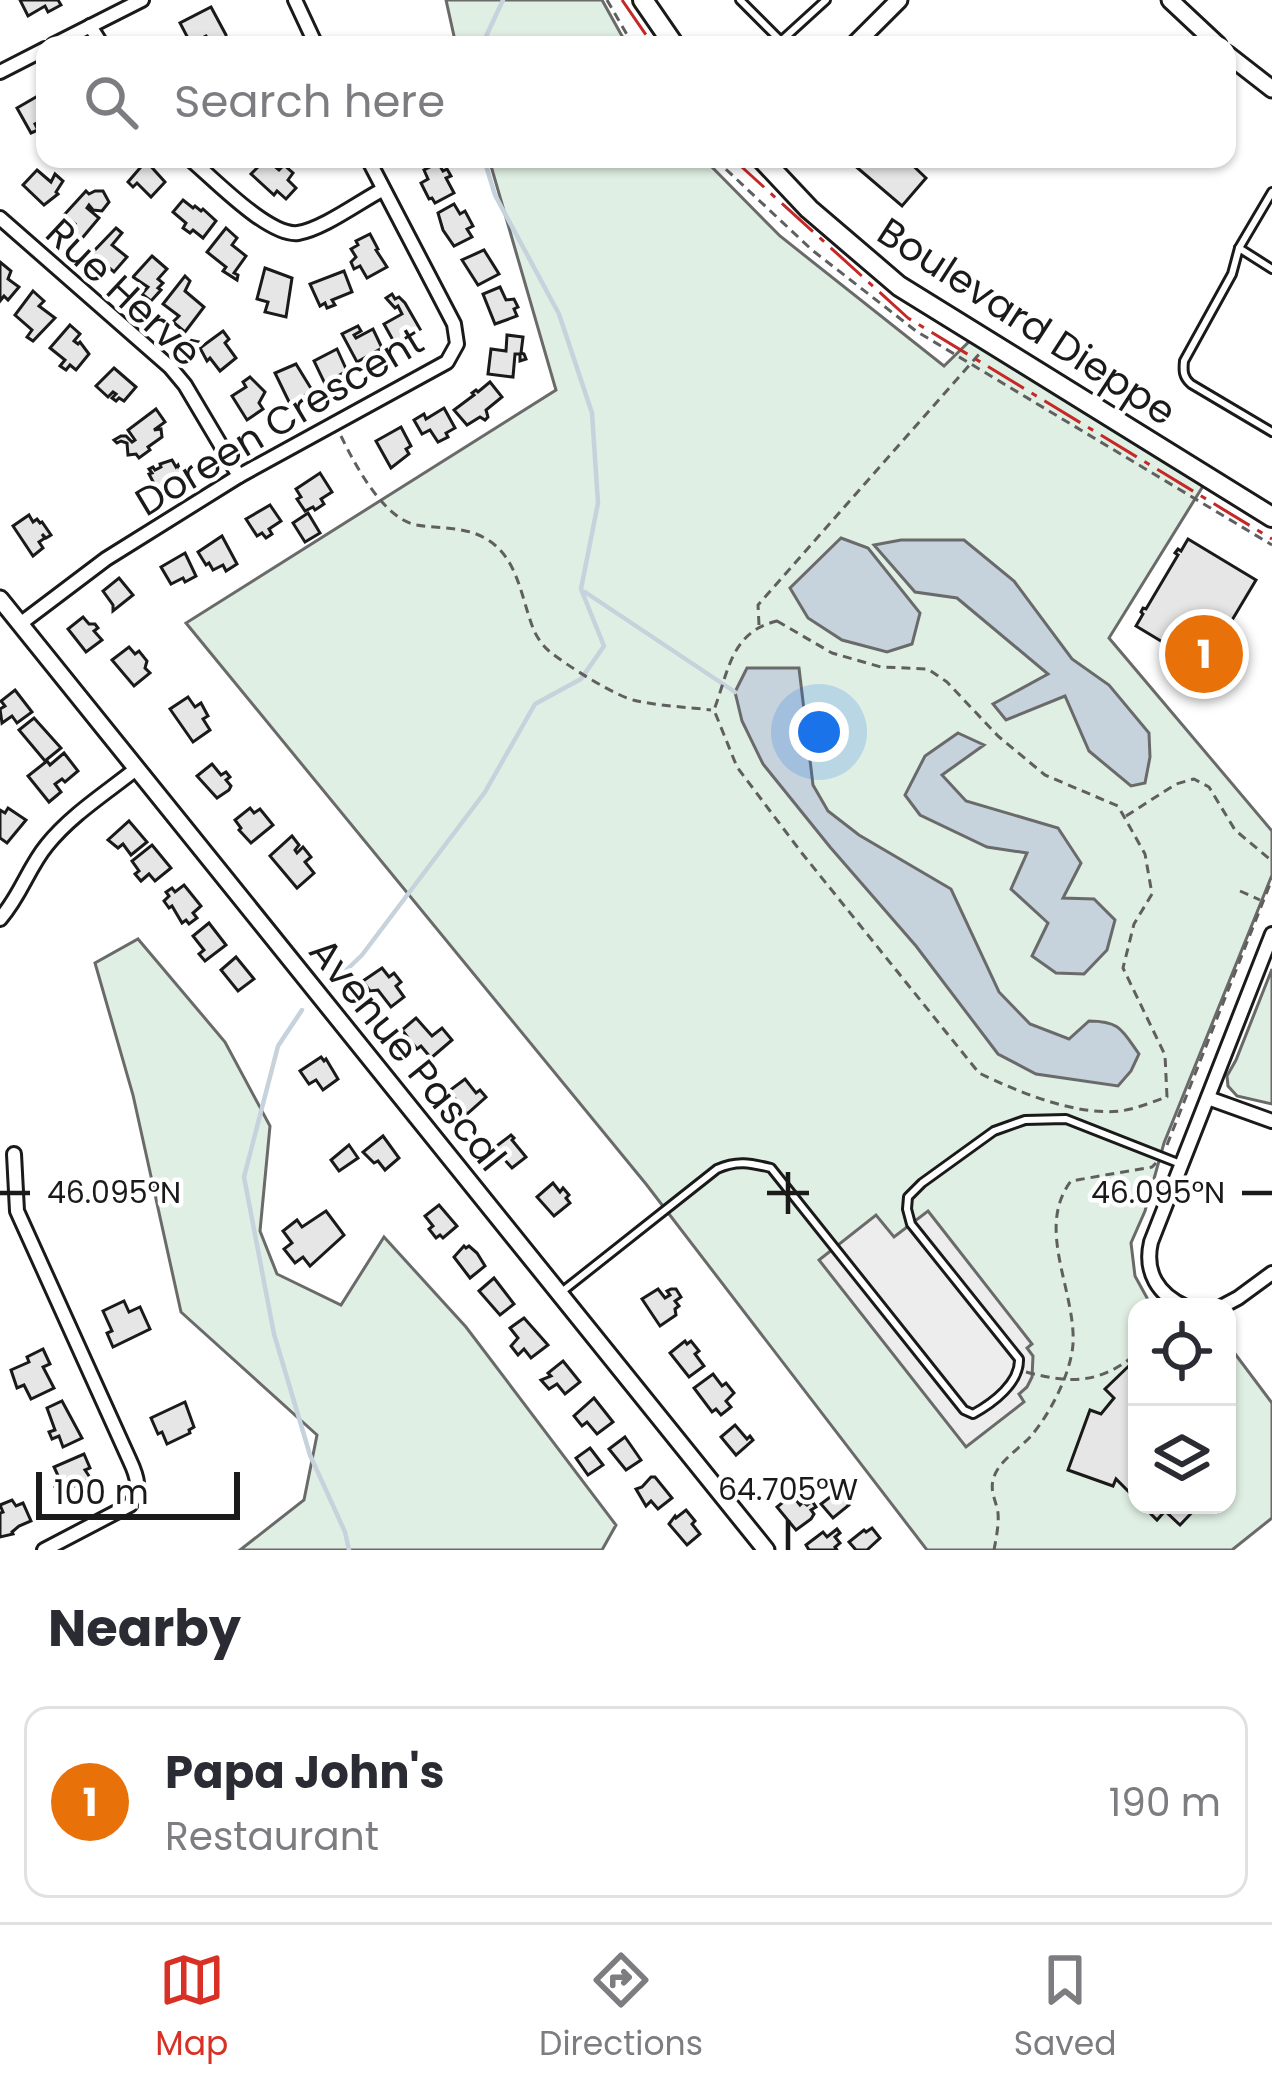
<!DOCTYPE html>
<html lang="en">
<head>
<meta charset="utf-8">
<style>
  body { margin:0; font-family:Poppins,sans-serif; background:#f7f7f7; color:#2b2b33 }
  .controls { position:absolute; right:36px; bottom:36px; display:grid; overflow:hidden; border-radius:24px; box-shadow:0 3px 9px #0004 }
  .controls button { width:108px; height:108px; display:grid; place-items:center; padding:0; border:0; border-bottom:3px solid #e1e1e2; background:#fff; color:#2b2b33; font:60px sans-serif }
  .scale { position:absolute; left:36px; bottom:30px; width:204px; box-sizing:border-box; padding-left:12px; border:6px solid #1a1a1a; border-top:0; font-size:33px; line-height:42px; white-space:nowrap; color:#1a1a1a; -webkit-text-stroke:9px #fff; paint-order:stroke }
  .you { position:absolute; left:819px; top:732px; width:42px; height:42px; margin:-30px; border:9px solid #fff; border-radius:50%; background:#1a73e8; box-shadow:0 0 0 18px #1a73e833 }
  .badge { display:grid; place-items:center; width:78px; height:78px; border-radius:50%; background:#d93025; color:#fff; font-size:39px; font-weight:700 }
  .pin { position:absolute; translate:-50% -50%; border:6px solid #fff; box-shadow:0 3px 12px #0006 }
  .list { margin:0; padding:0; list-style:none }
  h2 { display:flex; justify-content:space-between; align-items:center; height:156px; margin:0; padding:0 48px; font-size:51px }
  h2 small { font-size:39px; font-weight:400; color:#7c7c81 }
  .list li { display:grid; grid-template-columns:78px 1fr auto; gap:36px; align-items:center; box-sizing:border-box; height:192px; margin:0 24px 24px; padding:0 24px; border:3px solid #e1e1e2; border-radius:24px }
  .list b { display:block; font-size:45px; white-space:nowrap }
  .list p { margin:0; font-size:39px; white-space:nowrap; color:#7c7c81 }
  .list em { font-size:39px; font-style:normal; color:#7c7c81 }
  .icon { flex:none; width:66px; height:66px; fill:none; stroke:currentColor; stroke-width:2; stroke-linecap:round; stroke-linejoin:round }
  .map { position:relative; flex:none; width:1272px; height:1550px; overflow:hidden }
  .search { position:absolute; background:#fff; box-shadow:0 3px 9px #0004; left:36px; right:36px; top:36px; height:132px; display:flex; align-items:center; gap:30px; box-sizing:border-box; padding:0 42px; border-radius:24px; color:#7c7c81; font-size:45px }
  .sheet { height:372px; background:#fff }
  nav { display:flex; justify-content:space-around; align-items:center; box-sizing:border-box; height:168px; border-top:3px solid #e1e1e2; background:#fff; font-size:33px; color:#7c7c81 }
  nav a { display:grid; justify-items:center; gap:6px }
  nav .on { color:#d93025 }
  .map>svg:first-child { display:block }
  .green { fill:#e0efe3; stroke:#6a6a6a; stroke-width:3 }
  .parking { fill:#ededed; stroke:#6a6a6a; stroke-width:3 }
  .water { fill:#c6d2dc; stroke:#6a6a6a; stroke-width:3 }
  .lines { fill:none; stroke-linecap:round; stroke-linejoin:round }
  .stream { stroke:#c6d2dc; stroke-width:4.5 }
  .building { fill:#e6e6e6; stroke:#1a1a1a; stroke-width:3 }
  .service-casing { stroke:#1a1a1a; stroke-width:12 }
  .minor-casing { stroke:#1a1a1a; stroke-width:18 }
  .tertiary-casing { stroke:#1a1a1a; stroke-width:21 }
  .secondary-casing { stroke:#1a1a1a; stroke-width:24 }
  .path { stroke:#5f5f5f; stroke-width:3; stroke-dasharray:9 6; stroke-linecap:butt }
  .service { stroke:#fff; stroke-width:6 }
  .minor { stroke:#fff; stroke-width:12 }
  .tertiary { stroke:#fff; stroke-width:15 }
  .secondary { stroke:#fff; stroke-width:18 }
  .power { stroke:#c62828; stroke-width:3; stroke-dasharray:42 9 6 9; stroke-linecap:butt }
  .ticks { fill:none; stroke:#1a1a1a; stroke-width:4.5 }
  .labels { text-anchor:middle; stroke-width:9; stroke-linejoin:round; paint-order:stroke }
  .street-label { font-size:39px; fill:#1a1a1a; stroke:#fff }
  .ticks-label { font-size:30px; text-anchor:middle; fill:#1a1a1a; stroke:#fff; stroke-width:9; stroke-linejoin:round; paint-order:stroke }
</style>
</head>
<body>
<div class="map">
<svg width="1272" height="1550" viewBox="0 0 1272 1550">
  <rect width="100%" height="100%" fill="#fff"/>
  <g class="green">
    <path d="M446,0h156l25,45h-171z"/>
    <path d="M489,159h215l76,77 164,130 32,-31 232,143 -99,160 163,193v44l-108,268 -19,68 -14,32 4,33 17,31h-15v198h90v-162l45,60v115l-40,32h-305l-281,-366 -460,-561 370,-233z"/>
    <path d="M138,939l87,103 45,84 -10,105 17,43 64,31 43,-68 82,90 150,198 -14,25h-362l64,-50 13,-65 -136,-123 -48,-217 -38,-132z"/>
    <path d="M1272,969v135l-35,-8 -9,-10 -1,-10 9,-16z"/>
  </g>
  <path class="parking" d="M928,1211l104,133 -5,4 6,8 -1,21 -5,10 -8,7 5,8 -58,45 -147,-187 57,-45 18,22z"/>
  <g class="water">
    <path d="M841,538l27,10 52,65 -8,31 -25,8 -45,-12 -34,-22 -18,-30z"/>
    <path d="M901,540h63l50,41 58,78 37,26 40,48 1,24 -5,26 -14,3 -42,-35 -24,-55 -59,24 -13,-16 55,-30 -91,-76 -42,-6 -41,-47z"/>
    <path d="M747,668h52l14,117 15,26 31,24 92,54 48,103 31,32 39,15 20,-18c31,0 33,9 50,33l-8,17 -13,15 -82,-12 -38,-20 -82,-108 -86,-99 -67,-83 -21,-43 -7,-29z"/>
    <path d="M958,733l26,12 -42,30 24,26 92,27 23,35 -18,35 31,1 21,21 -8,30 -23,24 -28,-1 -24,-17 16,-33 -37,-34 16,-36 -40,-6 -67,-32 -15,-20 20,-39z"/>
  </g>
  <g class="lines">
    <g class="stream">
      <path d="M482,45l21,-45"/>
      <path d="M585,592l150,100"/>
      <path d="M331,985l31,-30 123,-163 50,-88 46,-25 23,-33 -23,-57 17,-86 -6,-90 -33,-99 -64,-119 -11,-36"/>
      <path d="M302,1010l-24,36 -34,131 30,157 36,121 35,77 4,18"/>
    </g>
  </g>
  <g class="building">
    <path d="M20,0h38l3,5 -13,7 -3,-6 -17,10z"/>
    <path d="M211,7l15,28v5l-6,5h-8l-6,-9 -15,8 -11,-21z"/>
    <path d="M43,93l2,26 -10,5 3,6 -7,3 -14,-25z"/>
    <path d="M266,159l13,11 5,-5 9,8 -5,7 8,8 -10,11 -9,-8 -3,4 -23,-21z"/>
    <path d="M847,159h59l20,19 -24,28z"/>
    <path d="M146,161l19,21 -14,15 -14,-14 -4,4 -5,-5z"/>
    <path d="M438,163l5,8 4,-2 4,7 -5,2 8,15 -19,10 -3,-5 -3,1 -8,-16 7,-4 -4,-9z"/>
    <path d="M37,170l14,12 4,-8 8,7 -7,11 2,2 -14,11 -21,-20z"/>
    <path d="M86,191l3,3 6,-3h8l6,11 -7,9 -9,-1 -4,-5 -2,3 12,10 -21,25 -11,-10 8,-9 -11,-9z"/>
    <path d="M183,200l10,8 2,-2 6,5 2,-2 13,12 -13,17 -10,-8 -3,3 -7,-5 3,-5 -13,-11z"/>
    <path d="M454,204l6,10 5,-3 8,15 -6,3 5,8 -18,9 -11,-16 -5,-17z"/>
    <path d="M116,228l6,5 -10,12 15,12 -13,15 -22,-19z"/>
    <path d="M226,228l11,10 -5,7 14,11 -12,17 4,2 -1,5 -14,-9 3,-4 -19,-15z"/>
    <path d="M370,234l8,15 -2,1 11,17 -20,11 -7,-12 -6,3 -3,-7 5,-5 -5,-8 7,-4 -2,-4z"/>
    <path d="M484,250l15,24 -21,11 -16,-25z"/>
    <path d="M152,256l15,13 -9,10 5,4 -5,5 3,2 -10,11 -9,-7 6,-7 -15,-10z"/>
    <path d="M0,262l11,9 -3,8 11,8 -11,13 -4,-4 -4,5z"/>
    <path d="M265,268l27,10 -6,39 -21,-5 3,-10 -11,-3z"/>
    <path d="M344,271l8,21 -20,8 3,5 -8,3 -2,-5 -5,3 -10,-22z"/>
    <path d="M185,276l5,5 -5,10 19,16 -19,25 -12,-10 6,-6 -16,-12z"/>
    <path d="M500,287l6,13 8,-1 4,8 -4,2 3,7 -22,8 -12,-30z"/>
    <path d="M33,291l11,10 -5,5 16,12 -22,23 -6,-4 5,-7 -17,-15z"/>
    <path d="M392,294l3,5 4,-2 6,6 15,26 -26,13 -10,-18 18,-10 -4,-8 -3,2 -9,-10z"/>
    <path d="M70,325l10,9 -6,7 4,3 2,-2 9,12 -13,16 -6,-5 -4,5 -6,-4 5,-6 -15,-12z"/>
    <path d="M358,326l3,5 -7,4 2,3 17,-9 9,19 -25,14 -15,-28z"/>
    <path d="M223,331l6,8 -4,4 11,15 -16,13 -10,-13 -3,3 -7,-13z"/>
    <path d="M507,335l16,2 -2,16 3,1 2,5 -6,2v-7h-5l-2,23 -25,-3 3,-25 15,2z"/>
    <path d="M337,349l10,22 -9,5 -3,4 1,3 -9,5 -13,-27z"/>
    <path d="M296,364l16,26 -12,9 2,3 -10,6 -17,-35z"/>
    <path d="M114,368l22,19 -12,14 -5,-3 -3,3 -4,-3 4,-4 -3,-2 -5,5 -12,-11z"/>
    <path d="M250,377l15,15 -6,11 4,6 -16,11 -15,-24 14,-9 -3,-5z"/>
    <path d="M490,382l12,15 -16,13 2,7 -3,3 -5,-3 -13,8 -13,-15 20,-15 -2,-2 4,-3 2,2z"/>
    <path d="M444,408l11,20 -9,5 2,4 -10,5 -8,-12 -8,4 -8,-14 10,-6 2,5z"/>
    <path d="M156,409l9,13 -11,8 7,-1 1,8 -14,10 2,3 -11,8 -3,-4 -8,1 -1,-12 -6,-2 -4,2 -3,-3 7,-4h5l6,6 3,-2 -7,-10z"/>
    <path d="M401,427l10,19 -5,3 3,5 -18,14 -15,-27z"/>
    <path d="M172,460l4,7 2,-2 4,12 -24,14 -9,-17 3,-1 -3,-4 4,-2 2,3 6,-3 -1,-3z"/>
    <path d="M320,473l12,19 -11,7 3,5 -9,6 -2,-3 -8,4 -8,-12 4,-2 -5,-8z"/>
    <path d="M270,505l11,16 -12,8 3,5 -6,4 -4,-5 -5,3 -11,-17z"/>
    <path d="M308,513l12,20 -15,9 -12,-19z"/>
    <path d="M29,515l4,7 4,-3 3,4 2,-1 9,13 -5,3 -4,-4 3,4 -6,4 4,6 -10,8 -20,-30z"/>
    <path d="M222,536l15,28 -11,7 -3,-6 -10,5 -4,-7 -3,2 -8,-13z"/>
    <path d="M1188,539l68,41 -52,87 -68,-41 7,-12 -2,-2 2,-4 3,1 32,-54 -3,-2 3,-4 3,2z"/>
    <path d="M185,553l11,23 -11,6 -2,-4 -12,6 -10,-17z"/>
    <path d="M119,578l14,17 -20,16v-6l-10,-14z"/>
    <path d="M83,617l6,7h6l3,4 -4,3 8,9 -16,12 -18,-23z"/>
    <path d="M129,647l6,7 4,-3 8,10 -2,7 5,5 -16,13 -22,-26z"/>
    <path d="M15,690l17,22 -15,11 -5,-7 -10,7 -2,-14 5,-3 -4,-5z"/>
    <path d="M188,697l7,10 6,-4 7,13 -5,3 7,11 -17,12 -23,-33z"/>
    <path d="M34,718l27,30 -16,13 -26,-31z"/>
    <path d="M64,753l14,18 -13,11 -3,-3 -7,5 6,8 -12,10 -21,-26 19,-15 3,4z"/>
    <path d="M212,764l9,11 5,-3 4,5 -4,3 5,6 -2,4 -12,8 -20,-22z"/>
    <path d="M8,808l18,12 -19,23 -7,-5v-28l5,3z"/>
    <path d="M250,808l4,5 6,-4 13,16 -22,18 -12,-13 2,-2 -6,-8z"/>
    <path d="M129,821l18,21 -16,13 -8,-11 -5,4 -10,-8z"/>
    <path d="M292,836l7,9 -4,5 2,3 6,-6 8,10 -6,5 9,11 -17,15 -27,-32z"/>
    <path d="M152,845l19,23 -16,13 -6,-7 -8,7 -6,-7 4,-3 -7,-10z"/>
    <path d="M184,885l17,21 -8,7 4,5 -8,6 -3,-4 -4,3 -10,-17 -3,2 -5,-7 5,-5 -3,-4 6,-4 3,4z"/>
    <path d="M209,923l17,22 -21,16 -6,-7 5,-4 -11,-14z"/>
    <path d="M236,957l18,22 -16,12 -17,-21z"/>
    <path d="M382,968l7,9 5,-4 7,9 -5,4 8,11 -13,10 -13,-17 -8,1 -7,-10z"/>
    <path d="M416,1018l16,18 10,-8 10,12 -21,18 -10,-12 -4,3 -15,-19z"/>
    <path d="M321,1057l3,4 2,-2 12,20 -15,11 -7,-10 -7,4 -9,-13z"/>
    <path d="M465,1079l11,14 4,-3 6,7 -19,17 -18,-23z"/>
    <path d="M511,1135l3,3 -2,2 14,17 -14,11 -18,-20z"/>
    <path d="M383,1136l16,22 -14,12 -7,-9 -4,2 -11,-11z"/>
    <path d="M349,1145l9,13 -19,13 -8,-11z"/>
    <path d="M553,1183l7,9 3,-4 6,7 -3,3 4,5 -16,13 -17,-19z"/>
    <path d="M439,1205l18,21 -14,12 -3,-3 -4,3 -7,-9 4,-3 -8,-10z"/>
    <path d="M326,1211l18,24 -34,31 -7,-9 -8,6 -11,-14 8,-6 -9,-12 14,-11 5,7z"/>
    <path d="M464,1246l2,2 3,-2 8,7 8,13 -15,12 -16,-21z"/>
    <path d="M494,1278l20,26 -14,11 -21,-24z"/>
    <path d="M658,1289l7,9 5,-3 -3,-4 4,-2h5l5,8 -6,4 4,5 -4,3 1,6 -16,11 -18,-27z"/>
    <path d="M124,1301l5,11 11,-5 10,22 -37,18 -6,-14 5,-2 -9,-20z"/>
    <path d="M524,1318l24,27 -17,13 -7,-9 -6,6 -7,-9 7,-8 -8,-10z"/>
    <path d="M685,1341l2,3 4,-3 8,10 -4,3 9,12 -15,11 -19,-24z"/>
    <path d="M43,1349l7,15 -7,3 11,21 -23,11 -7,-14 -7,3 -6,-18 18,-8 -2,-5z"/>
    <path d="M1136,1359l1,1v140l-21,-21 -3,7 -45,-16 22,-60 11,4 13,-16 -9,-9z"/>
    <path d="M563,1361l17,21 -15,12 -8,-10 -8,5 -8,-9 10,-4 -3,-3z"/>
    <path d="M713,1374l9,12 4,-3 8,10 -8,8 5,6 -10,8 -5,-6 -4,3 -18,-24z"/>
    <path d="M594,1398l19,24 -16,12 -10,-12 -5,4 -8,-10z"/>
    <path d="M62,1401l20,37 -19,9 -4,-11 -7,3 -3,-7 6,-2 -8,-22z"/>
    <path d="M185,1402l9,25 -5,3 1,3 -23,11 -5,-12 -4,2 -7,-16z"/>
    <path d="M735,1425l12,14 3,-3 3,4 -17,15 -15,-18z"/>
    <path d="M625,1437l16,23 -15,10 -17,-21z"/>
    <path d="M590,1448l13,17 -15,10 -12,-17z"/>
    <path d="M84,1454l6,14 -5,2 6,9 -33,14 -4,-8 7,-3 -7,-15z"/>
    <path d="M651,1477h4l17,21 -14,11 -7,-8 -5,5 -10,-17 6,-2z"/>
    <path d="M849,1490l4,5 -7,6 3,4 -16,13 -12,-14 17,-13 4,5z"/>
    <path d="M792,1495l8,10 3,-3 4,3 5,-4 4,6 -5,3 3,4 -3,5 -15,11 -19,-23z"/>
    <path d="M12,1500l4,6 7,-3 8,18 -12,5 -7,6 1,2 -13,3v-24l3,-1 -3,-7z"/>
    <path d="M1142,1505h55l1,1 -18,19 -15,-14 -8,9z"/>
    <path d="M686,1510l9,11 -3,3 8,10 -13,11 -18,-21 6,-8 1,2z"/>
    <path d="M872,1528l8,10 -13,12h-11l-7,-8 15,-12 2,2z"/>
    <path d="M837,1529l3,4 -5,4 5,6 -5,4 2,3h-28l-3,-5 17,-13 4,5z"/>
  </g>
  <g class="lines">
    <defs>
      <g id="service">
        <path d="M740,0l41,41 45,-41"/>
        <path d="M1272,192l-33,56 -7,26 -48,87c-1,10 -1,16 7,23l81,48"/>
        <path d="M1239,248l33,21"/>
        <path d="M559,1294l158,-125c20,-9 33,-6 54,-1l193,242 9,4c20,-11 47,-31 46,-55l-108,-135 -4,-15 1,-12 14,-14 72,-52 31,-11 41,-1 112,44"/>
      </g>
      <g id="minor">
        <path d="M295,0l21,45"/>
        <path d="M90,26l12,19"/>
        <path d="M53,45l89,-45"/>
        <path d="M0,72l45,-23"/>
        <path d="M190,159c23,19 79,78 108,74 25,-4 61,-31 84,-43"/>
        <path d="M0,218l170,149 15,18 54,91"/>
        <path d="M20,624l86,-65 133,-83 208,-114 10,-18 -3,-20 -86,-165"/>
        <path d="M0,919c21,-24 28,-51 47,-74 24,-30 59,-52 89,-76"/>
        <path d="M1208,1098l64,23"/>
        <path d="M14,1154l3,57 113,250c7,15 12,30 0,44l-86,45"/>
        <path d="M1186,1307c-28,-12 -42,-35 -35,-65l121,-308"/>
        <path d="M1221,1307l17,-9 34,-25"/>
      </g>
      <g id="tertiary">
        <path d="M1170,0l48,45"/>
        <path d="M854,45l45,-45"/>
        <path d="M1227,54l45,35"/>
        <path d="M0,599l766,951"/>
      </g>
      <g id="secondary">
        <path d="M643,0l31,45"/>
        <path d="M762,159l47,50 90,77 373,231"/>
      </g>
    </defs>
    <use href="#service" class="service-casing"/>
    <use href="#minor" class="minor-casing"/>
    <use href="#tertiary" class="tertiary-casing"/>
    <use href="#secondary" class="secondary-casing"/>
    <g class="path">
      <path d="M607,0l26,45"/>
      <path d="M715,159l97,91 104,81 356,214"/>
      <path d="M341,436c14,29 42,82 75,89 24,4 51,1 72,15 30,19 33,57 45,88 3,8 9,17 16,23 17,14 67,46 88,50 24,5 49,6 74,9"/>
      <path d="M777,621l55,32 49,14 47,2 19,13 51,54 47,39 73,31 27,48 7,40 -18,30 -11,44 42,87 2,42c-15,5 -31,12 -47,14 -44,5 -102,-19 -141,-38l-178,-221 -64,-85 -23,-57c15,-40 17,-78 63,-89z"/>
      <path d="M759,625l-1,-20 222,-252"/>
      <path d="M1126,816l50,-32 18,-5 15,8 26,43 37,31"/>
      <path d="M1240,891l20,9"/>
      <path d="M1167,1145l105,-266"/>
      <path d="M1147,1307l1,-11"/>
      <path d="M1026,1372c45,12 75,12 111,-19"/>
      <path d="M994,1550c2,-11 5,-25 4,-37 -2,-13 -9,-23 -4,-36 5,-16 25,-28 37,-41 19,-22 40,-63 42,-92 3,-53 -38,-116 -2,-163l81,-14 4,-4"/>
    </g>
    <use href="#service" class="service"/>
    <use href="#minor" class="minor"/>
    <use href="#tertiary" class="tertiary"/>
    <use href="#secondary" class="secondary"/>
    <g class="power">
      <path d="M622,0l31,45"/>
      <path d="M733,159l175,159 364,221"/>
    </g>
  </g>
  <path class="ticks" d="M788,1172v42M0,1193h30M767,1193h42M1242,1193h30M788,1520v30"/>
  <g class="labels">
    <g class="street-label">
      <text transform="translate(124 292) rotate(43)" y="14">Rue Hervé</text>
      <text transform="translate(1027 321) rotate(33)" y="14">Boulevard Dieppe</text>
      <text transform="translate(279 421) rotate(-31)" y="14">Doreen Crescent</text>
      <text transform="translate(408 1054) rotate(51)" y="14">Avenue Pascal</text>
    </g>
  </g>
  <g class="ticks-label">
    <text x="114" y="1203">46.095°N</text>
    <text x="1158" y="1203">46.095°N</text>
    <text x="788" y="1500">64.705°W</text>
  </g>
</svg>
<div class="controls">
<button><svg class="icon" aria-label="locate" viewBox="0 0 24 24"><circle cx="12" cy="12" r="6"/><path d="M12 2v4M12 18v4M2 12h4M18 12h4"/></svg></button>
<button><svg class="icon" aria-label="layers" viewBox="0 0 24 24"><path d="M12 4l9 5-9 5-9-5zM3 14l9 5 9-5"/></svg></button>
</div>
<div class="scale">100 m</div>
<div class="you"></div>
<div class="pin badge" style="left:1204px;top:654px;background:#e8710a">1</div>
<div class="search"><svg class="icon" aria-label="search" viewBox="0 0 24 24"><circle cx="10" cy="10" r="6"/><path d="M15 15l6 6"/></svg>Search here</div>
</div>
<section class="sheet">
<h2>Nearby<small></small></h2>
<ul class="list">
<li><span class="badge" style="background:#e8710a">1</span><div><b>Papa John's</b><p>Restaurant</p></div><em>190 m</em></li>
</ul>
</section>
<nav>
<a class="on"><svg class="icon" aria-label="map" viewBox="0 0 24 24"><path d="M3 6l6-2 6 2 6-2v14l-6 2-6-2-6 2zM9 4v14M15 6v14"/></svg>Map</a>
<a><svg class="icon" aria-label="directions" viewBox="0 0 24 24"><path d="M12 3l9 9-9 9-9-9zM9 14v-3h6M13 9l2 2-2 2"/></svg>Directions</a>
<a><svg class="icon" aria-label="saved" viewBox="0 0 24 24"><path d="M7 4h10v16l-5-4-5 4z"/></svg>Saved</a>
</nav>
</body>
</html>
